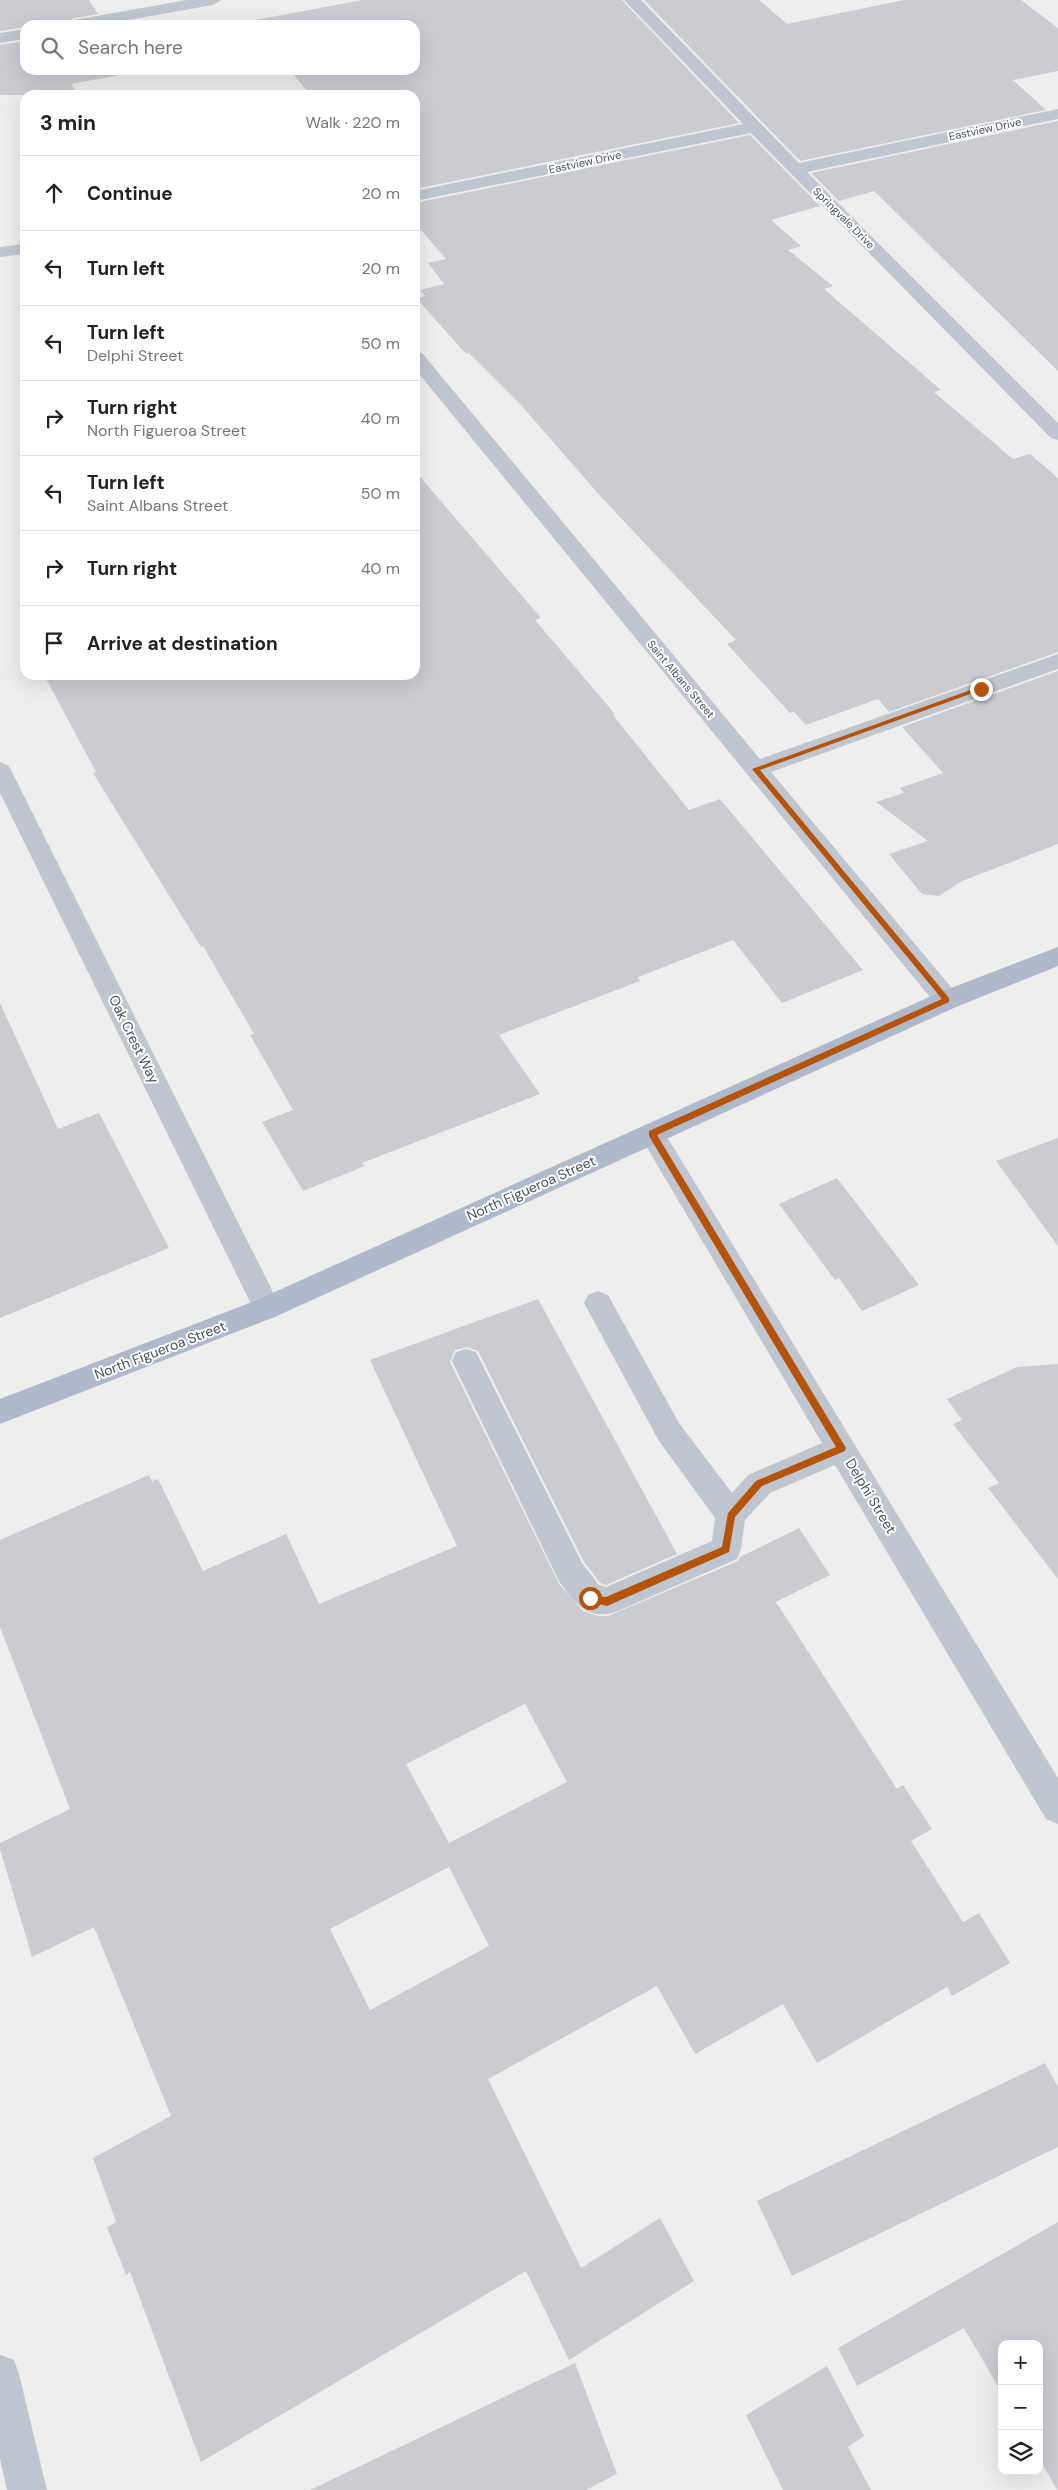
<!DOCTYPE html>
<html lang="en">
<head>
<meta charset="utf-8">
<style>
  body { margin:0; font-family:"DM Sans",sans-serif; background:#f2f2f2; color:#222 }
  .controls { position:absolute; right:15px; bottom:15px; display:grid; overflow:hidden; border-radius:10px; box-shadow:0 5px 20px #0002 }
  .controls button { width:45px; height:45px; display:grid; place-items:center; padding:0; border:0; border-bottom:1px solid #e0e0e0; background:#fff; color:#222; font:25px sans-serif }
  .stop { position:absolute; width:15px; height:15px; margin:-11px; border:4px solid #b45309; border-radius:50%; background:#fff }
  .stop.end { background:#b45309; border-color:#fff; box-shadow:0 1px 5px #0008 }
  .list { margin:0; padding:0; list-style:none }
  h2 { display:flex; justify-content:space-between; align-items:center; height:65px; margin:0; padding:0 20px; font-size:21px }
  h2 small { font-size:16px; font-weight:400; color:#767676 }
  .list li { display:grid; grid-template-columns:32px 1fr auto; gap:15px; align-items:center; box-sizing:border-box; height:75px; padding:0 20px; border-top:1px solid #e0e0e0 }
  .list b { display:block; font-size:19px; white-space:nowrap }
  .list p { margin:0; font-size:16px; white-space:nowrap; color:#767676 }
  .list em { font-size:16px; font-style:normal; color:#767676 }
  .icon { flex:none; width:28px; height:28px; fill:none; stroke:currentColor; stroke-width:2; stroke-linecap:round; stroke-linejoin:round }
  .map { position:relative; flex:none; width:1058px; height:2490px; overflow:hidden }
  .search { position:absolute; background:#fff; box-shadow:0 5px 20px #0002; left:20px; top:20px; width:400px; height:55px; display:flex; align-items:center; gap:12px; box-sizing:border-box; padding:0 18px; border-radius:15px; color:#767676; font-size:19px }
  .panel { position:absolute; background:#fff; box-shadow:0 5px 20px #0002; left:20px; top:90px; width:400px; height:590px; border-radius:15px }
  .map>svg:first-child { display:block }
  .building { fill:#caccd2; fill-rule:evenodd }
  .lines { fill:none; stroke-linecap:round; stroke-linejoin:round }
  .minor { fill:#bfc6cf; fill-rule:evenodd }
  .major { fill:#aebacb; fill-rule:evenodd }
  .route { fill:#b45309 }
  .labels { text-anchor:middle; stroke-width:4; stroke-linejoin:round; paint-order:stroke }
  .far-street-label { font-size:11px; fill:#474f5a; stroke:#fff }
  .street-label { font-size:14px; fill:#474f5a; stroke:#fff }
</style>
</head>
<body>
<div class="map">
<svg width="1058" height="2490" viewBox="0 0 1058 2490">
  <rect width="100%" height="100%" fill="#f0eeed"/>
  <g class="building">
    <path d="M0,0h89l9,14 -24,4 -10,7h-39v2l-25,4z"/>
    <path d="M363,0h259l117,123 -324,66v-94h-105l-20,-25h125v-45h-157l-3,-5z"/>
    <path d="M644,0h115l28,24 117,-24h117l37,28v43l-45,9 33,30 -246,51z"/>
    <path d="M25,41v29h109l1,2 -64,12 7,11h-78v-50z"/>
    <path d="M1058,121v250l-184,-180 -35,10 -28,-28z"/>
    <path d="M750,135l70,71 -49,14 30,26 -13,4 45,36 -9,3 117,101 -7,2 79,67 17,-5 28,24v174l-169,60 -11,-13 -72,26 -12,-13 -4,1 -63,-69 9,-4 -134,-142 -82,-94 -51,-51 -3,1 -49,-55 8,-3 -5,-6 24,-6 -16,-21 18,-4 -31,-36v-20z"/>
    <path d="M415,471l126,147 -6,2 80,94 -2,1 76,95 31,-11 143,171 -81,33 -49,-63 -95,37 2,4 -141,54 41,59 -178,69 3,3 -62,25 -41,-69 31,-12 -43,-75 4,-1 -51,-88 -2,1 -108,-174 3,-1 -52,-97h371z"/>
    <path d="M1058,671v173l-96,37 -23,15 -17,-2 -33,-40 39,-13 -52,-39 28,-9 -4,-5 43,-15 -41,-46z"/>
    <path d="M0,1003l58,126 41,-16 70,135 -169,70z"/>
    <path d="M1058,1138v108l-62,-85z"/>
    <path d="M837,1178l82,107 -57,26 -23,-33 -4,2 -56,-76z"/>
    <path d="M538,1299l139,255 -71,31 -6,-2 -16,-21 -106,-211 -11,-4 -12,3 -5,12 109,222 24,27 15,5h10l130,-55 2,-4 59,-29 31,47 -54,27 121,187 6,-4 29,44 -21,12 52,81 16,-9 31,50 -58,33 -5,-9 -130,76 -34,-59 -88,50 -38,-68 -169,93 93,189 79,-50 34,63 -125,79 -43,-89 -325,191 -71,-190 -4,3 -19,-48 9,-5 -23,-64 78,-42 -77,-189 -62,30 -32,-108v-6l70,-34 -70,-182v-87l149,-65 3,6 6,-2 45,92 83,-37 33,70 138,-58 -87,-186zM525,1704l42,78 -118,61 -43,-79zM449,1867l40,79 -119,64 -40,-81z"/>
    <path d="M1058,1364v215l-70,-91 11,-5 -46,-59 9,-4 -15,-21 70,-32z"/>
    <path d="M1045,2063l13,24v60l-266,129 -35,-75z"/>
    <path d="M1058,2222v268h-1l-18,-32v-114h-37v49l-38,-65 -107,58 -19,-38z"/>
    <path d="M575,2363l42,111 -31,16h-276z"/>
    <path d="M827,2366l37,70 -16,11 23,43h-88l-37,-75z"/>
  </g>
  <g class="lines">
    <g class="minor">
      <path d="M187,0h34l-8,5 -113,20h-34l8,-5z"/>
      <path d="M624,0h17l158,163 259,-54v10l-251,53 251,251v17l-7,-2 -300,-305 -336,68v-10l328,-67z"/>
      <path d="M25,29v10l-25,4v-10z"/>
      <path d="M25,244v10l-25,3v-10z"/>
      <path d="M415,351l7,2 338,406 298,-105v15l-287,103 185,221 4,7 -4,7 -9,2 -9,-2 -523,-638z"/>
      <path d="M0,762l8,3 3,5 270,538 -4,8 -10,4 -10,-4 -4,-8 -253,-515z"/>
      <path d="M652,1124l9,3 397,651v46l-12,-5 -211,-354 -65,28 -25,27 -4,29 -4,10 -119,52c-30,11 -42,-7 -58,-28l-108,-222 4,-9 10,-3 10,3 106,211 17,22 7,2 106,-46 3,-23 -56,-77 -75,-138 4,-8 10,-4 10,4 71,128 53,70 16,-18 74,-32 -179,-302 -4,-7 4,-7z"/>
      <path d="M0,2355l14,5 5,14 28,116h-40l-7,-31z"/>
    </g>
    <path class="major" d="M1058,947v19l-102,41 -679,309 -277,108v-25l257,-99 681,-307z"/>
  </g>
  <path class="route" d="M979,687l5,2 -224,81 189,228v4l-292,133 189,313 -1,3 -83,35 -27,31 -6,35 -122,54 -20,-5v-6l19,2 116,-50 6,-34 28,-32 80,-34 -187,-311v-5l293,-132 -190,-230z"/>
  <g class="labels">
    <g class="far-street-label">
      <text transform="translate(985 129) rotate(-12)" y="4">Eastview Drive</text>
      <text transform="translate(585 162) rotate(-12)" y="4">Eastview Drive</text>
      <text transform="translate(844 218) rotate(45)" y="4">Springvale Drive</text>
      <text transform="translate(681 679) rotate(50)" y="4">Saint Albans Street</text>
    </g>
    <g class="street-label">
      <text transform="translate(134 1039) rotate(64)" y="5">Oak Crest Way</text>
      <text transform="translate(531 1188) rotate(-24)" y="5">North Figueroa Street</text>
      <text transform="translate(160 1350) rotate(-21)" y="5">North Figueroa Street</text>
      <text transform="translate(871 1496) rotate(59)" y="5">Delphi Street</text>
    </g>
  </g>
</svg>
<div class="controls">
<button>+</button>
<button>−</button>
<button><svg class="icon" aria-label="layers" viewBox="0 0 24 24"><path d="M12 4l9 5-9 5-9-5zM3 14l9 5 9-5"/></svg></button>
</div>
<div class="stop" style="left:590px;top:1598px"></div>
<div class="stop end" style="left:981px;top:689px"></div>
<div class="search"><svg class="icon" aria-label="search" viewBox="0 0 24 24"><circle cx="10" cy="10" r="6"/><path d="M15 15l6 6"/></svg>Search here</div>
<section class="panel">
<h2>3 min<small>Walk · 220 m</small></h2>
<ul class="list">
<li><svg class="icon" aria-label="ahead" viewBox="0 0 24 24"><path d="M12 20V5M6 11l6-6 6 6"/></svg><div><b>Continue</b></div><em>20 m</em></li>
<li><svg class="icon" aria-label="left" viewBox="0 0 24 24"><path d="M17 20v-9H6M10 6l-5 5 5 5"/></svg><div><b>Turn left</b></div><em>20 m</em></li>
<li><svg class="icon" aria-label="left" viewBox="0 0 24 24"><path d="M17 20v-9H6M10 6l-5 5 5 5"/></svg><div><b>Turn left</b><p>Delphi Street</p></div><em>50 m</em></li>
<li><svg class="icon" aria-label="right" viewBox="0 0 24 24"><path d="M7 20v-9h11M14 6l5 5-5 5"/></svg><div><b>Turn right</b><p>North Figueroa Street</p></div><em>40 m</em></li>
<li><svg class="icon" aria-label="left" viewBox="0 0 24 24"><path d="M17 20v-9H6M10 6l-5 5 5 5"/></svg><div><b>Turn left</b><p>Saint Albans Street</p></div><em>50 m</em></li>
<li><svg class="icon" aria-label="right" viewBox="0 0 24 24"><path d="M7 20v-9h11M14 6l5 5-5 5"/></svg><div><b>Turn right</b></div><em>40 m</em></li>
<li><svg class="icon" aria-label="arrive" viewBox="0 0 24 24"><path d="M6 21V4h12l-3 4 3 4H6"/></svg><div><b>Arrive at destination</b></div></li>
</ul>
</section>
</div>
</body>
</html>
